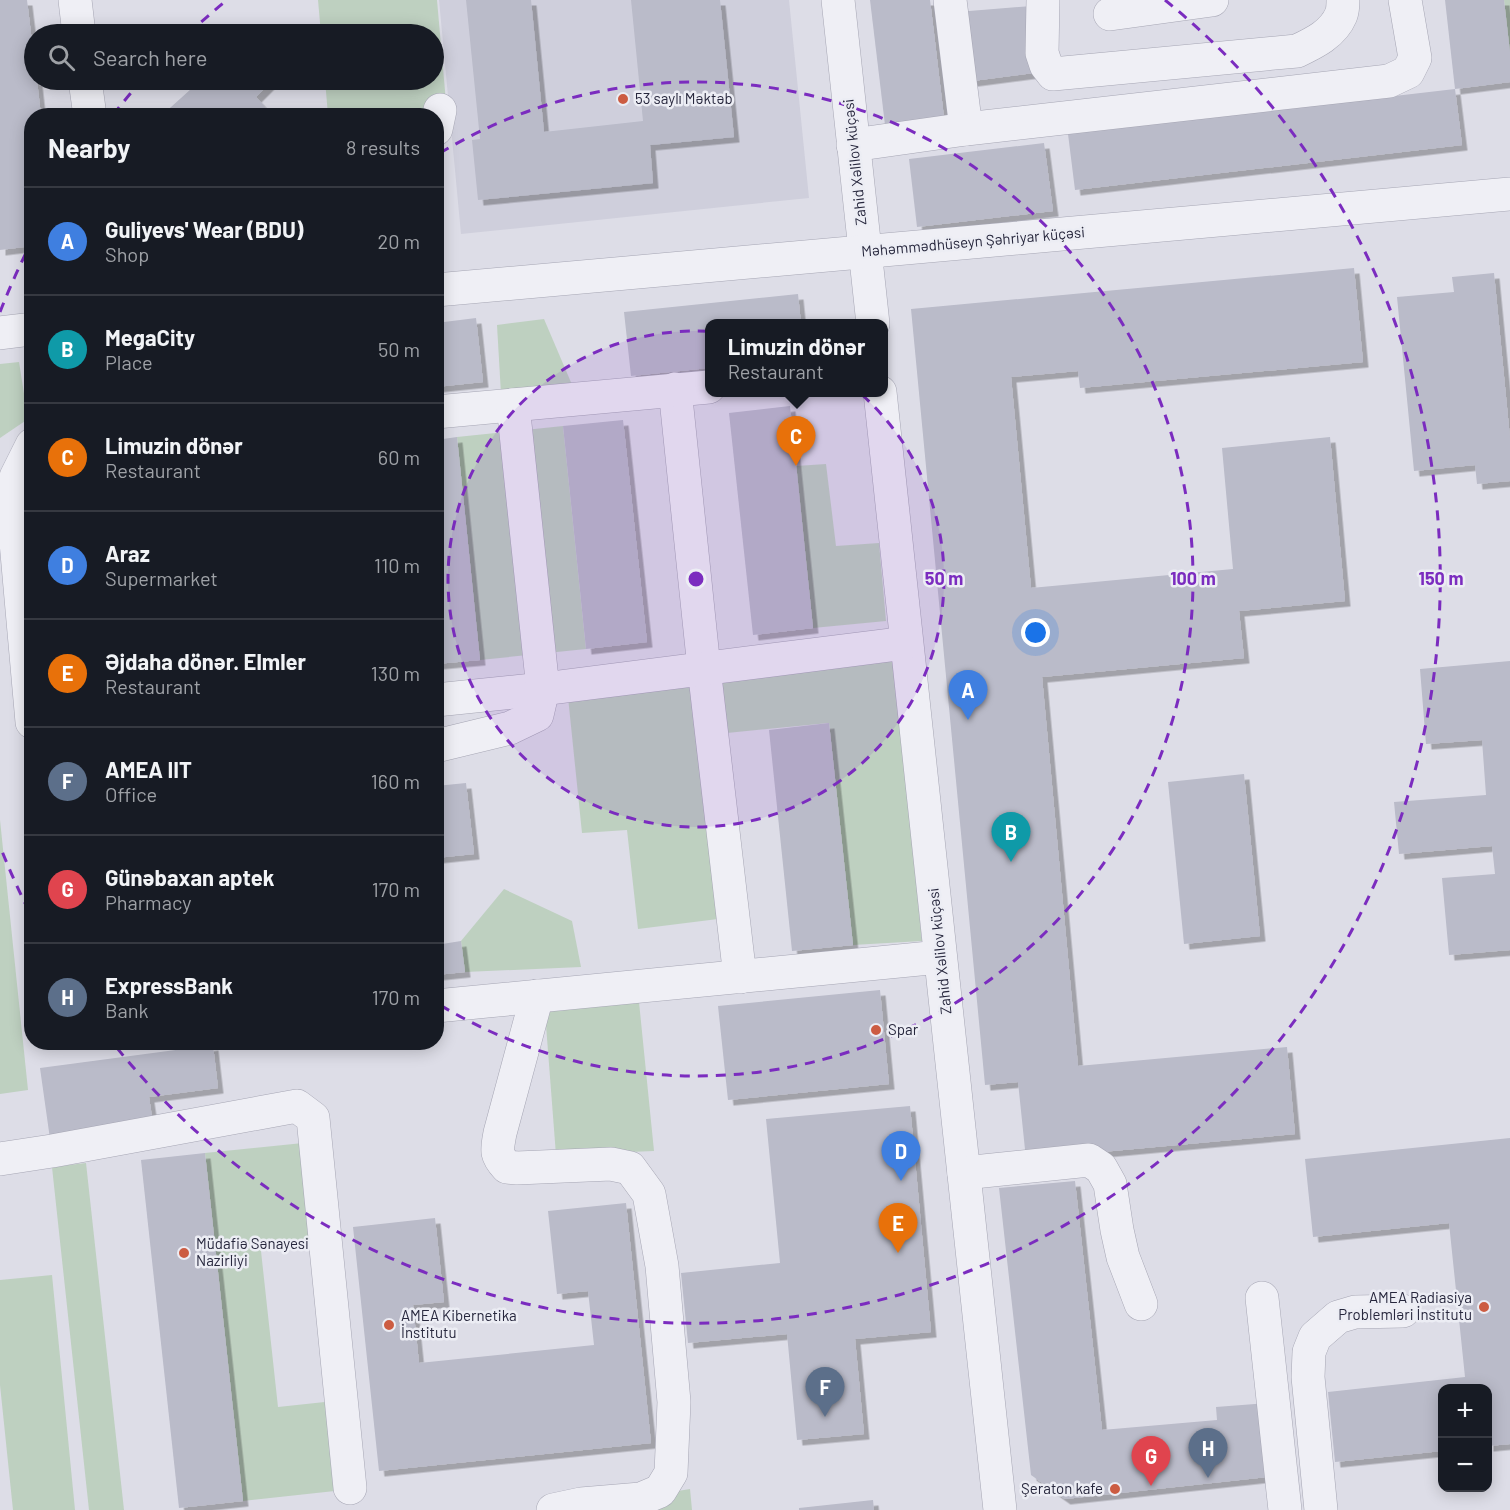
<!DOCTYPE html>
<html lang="en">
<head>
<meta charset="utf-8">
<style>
  body { margin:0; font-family:Barlow,sans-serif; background:#242831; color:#f1f3f6 }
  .controls { position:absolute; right:18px; bottom:18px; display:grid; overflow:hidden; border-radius:12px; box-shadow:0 3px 15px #0003 }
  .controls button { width:54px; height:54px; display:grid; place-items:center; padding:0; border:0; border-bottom:2px solid #363941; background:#171b24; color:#f1f3f6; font:30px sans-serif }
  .you { position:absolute; left:1036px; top:633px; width:21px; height:21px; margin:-15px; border:4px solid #fff; border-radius:50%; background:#1a73e8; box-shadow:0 0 0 9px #1a73e833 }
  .badge { display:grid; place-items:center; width:39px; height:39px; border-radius:50%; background:#d93025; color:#fff; font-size:20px; font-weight:700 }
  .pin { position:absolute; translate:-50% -50px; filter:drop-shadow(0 2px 3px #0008) }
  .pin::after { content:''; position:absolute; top:32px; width:21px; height:18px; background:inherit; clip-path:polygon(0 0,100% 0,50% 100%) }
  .popup { position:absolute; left:705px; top:319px; width:183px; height:78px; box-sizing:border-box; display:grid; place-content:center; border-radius:12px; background:#171b24; filter:drop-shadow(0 2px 4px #0005); font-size:20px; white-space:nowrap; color:#9ea1a6 }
  .popup b { font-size:22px; color:#f1f3f6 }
  .popup::after { content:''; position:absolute; left:50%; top:100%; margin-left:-12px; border:12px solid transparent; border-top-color:#171b24 }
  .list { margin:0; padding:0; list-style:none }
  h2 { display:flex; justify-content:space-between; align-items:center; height:78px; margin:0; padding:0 24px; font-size:26px }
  h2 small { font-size:20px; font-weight:400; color:#9ea1a6 }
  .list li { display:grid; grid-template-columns:39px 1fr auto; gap:18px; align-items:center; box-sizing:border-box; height:108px; padding:0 24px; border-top:2px solid #363941 }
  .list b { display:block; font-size:22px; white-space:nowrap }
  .list p { margin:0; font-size:20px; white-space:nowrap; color:#9ea1a6 }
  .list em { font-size:20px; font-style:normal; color:#9ea1a6 }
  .icon { flex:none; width:33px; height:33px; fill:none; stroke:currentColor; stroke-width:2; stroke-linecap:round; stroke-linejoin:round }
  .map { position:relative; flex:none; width:1510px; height:1510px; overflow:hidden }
  .search { position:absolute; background:#171b24; box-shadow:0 3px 15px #0003; left:24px; top:24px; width:420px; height:66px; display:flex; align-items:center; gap:15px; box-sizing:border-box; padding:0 21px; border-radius:33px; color:#9ea1a6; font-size:22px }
  .panel { position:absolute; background:#171b24; box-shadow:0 3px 15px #0003; left:24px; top:108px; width:420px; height:942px; border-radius:24px }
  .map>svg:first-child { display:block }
  .built { fill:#cfcfdc }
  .green { fill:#bed0c0 }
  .building { fill:#babbc9; filter:url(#shadow) }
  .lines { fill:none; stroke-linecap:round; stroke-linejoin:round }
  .minor-casing { stroke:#a6a6b4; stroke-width:34 }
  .minor { stroke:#efeff5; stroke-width:33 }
  .ring { fill:none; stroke:#7b2cbf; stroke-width:3; stroke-dasharray:10 8 }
  .poi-dot { fill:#cc5c42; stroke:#ecedf4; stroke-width:2 }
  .labels { text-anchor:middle; stroke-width:5; stroke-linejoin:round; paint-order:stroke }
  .poi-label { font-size:15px; fill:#27273d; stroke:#ecedf4; text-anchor:start }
  .street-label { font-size:15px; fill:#27273d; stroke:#ecedf4 }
  .centre { fill:#7b2cbf; stroke:#ecedf4; stroke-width:3 }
  .ring-label { font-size:18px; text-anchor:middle; font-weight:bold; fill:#7b2cbf; stroke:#ecedf4; stroke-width:5; stroke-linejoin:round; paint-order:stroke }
</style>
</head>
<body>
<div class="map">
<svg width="1510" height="1510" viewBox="0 0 1510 1510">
  <defs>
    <filter id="shadow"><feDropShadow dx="5.5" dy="5.5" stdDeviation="0" flood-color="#0004"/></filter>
  </defs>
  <rect width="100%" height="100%" fill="#dddde7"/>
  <path class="built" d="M439,0h350l20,198 -348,36z"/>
  <g class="green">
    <path d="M318,0h119l12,136 -13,-20 -108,-1 -3,-35h109v-46h-113z"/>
    <path d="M1504,0h6v53z"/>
    <path d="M544,319l29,68 -72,7 -4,-69z"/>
    <path d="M19,362l9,57 -28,19v-74z"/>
    <path d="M563,426l23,223 -106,11 -23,-223z"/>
    <path d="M826,464l10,82 43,-3 7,78 -73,7 -17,-162z"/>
    <path d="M894,660l28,281 -69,4 -24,-222 -102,10 -10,-54z"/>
    <path d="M691,684l27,235 -80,10 -11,-99 -45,3 -14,-136z"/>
    <path d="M0,820l28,270 -28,4z"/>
    <path d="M504,889l68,32 9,46 -116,5 -4,-31z"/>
    <path d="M639,1002l15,149 -98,4 -11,-143z"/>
    <path d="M303,1143l11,102 -53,6 17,156 56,-6 10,89 -101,11 -38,-348z"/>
    <path d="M86,1163l38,347h-35l-37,-343z"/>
    <path d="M52,1275l23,235h-62l-13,-125v-105z"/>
    <path d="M690,1489l2,21h-117v-2z"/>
  </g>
  <g class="building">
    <path d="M0,0h27l7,59v21h3l4,36h-9v130l-32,4z"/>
    <path d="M466,0h65l13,132 99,-11 -12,-121h89l14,137 -84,8 3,38 -175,17 -6,-60 8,-1z"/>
    <path d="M870,0h60l14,118 -59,7z"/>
    <path d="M1445,0h59l6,53v29l-55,7z"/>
    <path d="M1032,6l9,66 -76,10 -8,-70z"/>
    <path d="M201,80h72l-17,17 17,19h-112z"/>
    <path d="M1455,89l7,56 -387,45 -7,-56z"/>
    <path d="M1044,143l9,68 -136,16 -8,-68z"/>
    <path d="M1354,268l9,94 -283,26 -2,-17 -67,6 20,211 202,-19 -11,-121 108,-11 15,164 -106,10 5,47 -202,19 36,389 209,-19 8,87 -269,25 -8,-77 -33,3 -74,-776z"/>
    <path d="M1494,273l16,165v43l-33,3 -2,-19 -61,6 -17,-174 57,-5 -2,-15z"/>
    <path d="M798,294l3,30h-92v44l-78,8 -7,-64z"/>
    <path d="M476,318l7,64 -47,5v-64z"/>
    <path d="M790,406l23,222 -60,7 -24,-222z"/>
    <path d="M623,420l24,222 -61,7 -23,-223z"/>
    <path d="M457,437l23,223 -44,4v-224z"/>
    <path d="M1510,661v289l-61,5 -7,-77 53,-4 -3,-28 -93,8 -5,-52 92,-7 -4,-55 -56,4 -6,-75z"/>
    <path d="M829,723l24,222 -61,6 -23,-221z"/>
    <path d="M1244,774l16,162 -76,8 -16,-162z"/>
    <path d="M466,783l8,71 -38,4v-72z"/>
    <path d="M461,941l4,31 -29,3v-30z"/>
    <path d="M880,990l9,94 -161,16 -10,-94z"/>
    <path d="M213,1045l5,43 -69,9 4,27 -103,15 -10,-71z"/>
    <path d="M910,1106l21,226 -76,7 9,95 -67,6 -10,-106 -99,9 -7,-70 99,-10 -14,-144z"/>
    <path d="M1510,1138v306l-22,2v-58h-46v63l-107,11 -7,-70 137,-15 -16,-154 -136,14 -8,-78z"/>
    <path d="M205,1153l38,348 -64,7 -38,-348z"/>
    <path d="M1075,1181l27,249 115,-10 -1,-13 52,-4 8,73 -211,23 -34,-24 -32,-287z"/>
    <path d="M626,1203l25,240 -272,28 -26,-244 82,-9 9,84 -31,3 6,58 175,-18 -6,-54 -31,3 -9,-83z"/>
    <path d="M873,1500l1,10h-75v-2z"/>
  </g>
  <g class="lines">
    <defs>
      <g id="minor">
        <path d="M75,0l4,34"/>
        <path d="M838,0l35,324"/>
        <path d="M950,0l16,129"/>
        <path d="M1043,0l-1,53 4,12 7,9 244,-23c17,-8 36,-17 44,-36 2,-5 2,-11 2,-15"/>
        <path d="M1110,14l102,-14"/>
        <path d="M85,80l5,36"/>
        <path d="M436,129l4,-19"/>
        <path d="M853,145l113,-16 423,-48 19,-9 7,-14 -10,-58"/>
        <path d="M436,290l1074,-96"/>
        <path d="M0,333l32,-4"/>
        <path d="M675,389l29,279 36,309"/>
        <path d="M880,392l120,1118"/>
        <path d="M436,412l273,-25"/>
        <path d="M32,445l-16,32 -3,31 19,214"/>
        <path d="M436,700l107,-11 363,-46"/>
        <path d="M436,746l74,-18 27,-13 6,-26 -30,-284"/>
        <path d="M537,996l-37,137c-3,17 -5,21 7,34l10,1 94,-4 19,4 19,26 13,72 12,136 -3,71 -11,18 -19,8 -60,5 -28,6"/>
        <path d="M436,1006l504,-49"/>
        <path d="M0,1159l52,-8 245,-45 16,12 37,370"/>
        <path d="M964,1173l125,-13 12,8 9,16 7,46 6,27 18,47"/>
        <path d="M1262,1298l23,212"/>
        <path d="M1321,1510l-13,-133 1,-25 6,-15 23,-20 17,-5 48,-1"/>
      </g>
    </defs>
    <use href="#minor" class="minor-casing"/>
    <use href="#minor" class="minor"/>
  </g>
  <circle cx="696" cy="579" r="248" fill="#7b2cbf" fill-opacity=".12"/>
  <g class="ring">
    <circle cx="696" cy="579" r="248"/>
    <path d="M440 153A497 497 0 1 1 440 1005"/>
    <path d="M29 911A745 745 0 0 1 0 846M0 312A745 745 0 0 1 29 247M113 115A745 745 0 0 1 142 80M188 34A745 745 0 0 1 227 0M1165 0A745 745 0 1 1 113 1043"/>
  </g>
  <g class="poi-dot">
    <circle cx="623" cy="99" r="6"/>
    <circle cx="876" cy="1030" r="6"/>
    <circle cx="184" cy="1253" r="6"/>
    <circle cx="1484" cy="1307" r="6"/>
    <circle cx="389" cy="1325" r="6"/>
    <circle cx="1115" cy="1489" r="6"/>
  </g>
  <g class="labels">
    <g class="poi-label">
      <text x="635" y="104">53 saylı Məktəb</text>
      <text x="888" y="1035">Spar</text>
      <text x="196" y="1249">Müdafiə Sənayesi<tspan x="196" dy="17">Nazirliyi</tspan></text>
      <text x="1472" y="1303" text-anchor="end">AMEA Radiasiya<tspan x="1472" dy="17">Problemləri İnstitutu</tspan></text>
      <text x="401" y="1321">AMEA Kibernetika<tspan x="401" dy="17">İnstitutu</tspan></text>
      <text x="1103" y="1494" text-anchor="end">Şeraton kafe</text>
    </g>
    <g class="street-label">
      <text transform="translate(855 162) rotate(-96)" y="5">Zahid Xəlilov küçəsi</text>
      <text transform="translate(973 242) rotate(-5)" y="5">Məhəmmədhüseyn Şəhriyar küçəsi</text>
      <text transform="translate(940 951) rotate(-96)" y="5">Zahid Xəlilov küçəsi</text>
    </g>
  </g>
  <circle cx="696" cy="579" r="9" class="centre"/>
  <g class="ring-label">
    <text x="944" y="585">50 m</text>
    <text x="1193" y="585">100 m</text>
    <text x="1441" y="585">150 m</text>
  </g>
</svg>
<div class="controls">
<button>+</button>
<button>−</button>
</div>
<div class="you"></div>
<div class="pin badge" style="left:968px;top:720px;background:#3f7fe0">A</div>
<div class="pin badge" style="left:1011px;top:862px;background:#0f9aa8">B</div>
<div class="pin badge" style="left:796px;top:466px;background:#e8710a">C</div>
<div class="popup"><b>Limuzin dönər</b>Restaurant</div>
<div class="pin badge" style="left:901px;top:1181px;background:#3f7fe0">D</div>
<div class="pin badge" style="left:898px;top:1253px;background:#e8710a">E</div>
<div class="pin badge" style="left:825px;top:1417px;background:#5c6f8a">F</div>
<div class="pin badge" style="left:1151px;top:1486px;background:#e0444e">G</div>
<div class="pin badge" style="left:1208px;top:1478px;background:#5c6f8a">H</div>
<div class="search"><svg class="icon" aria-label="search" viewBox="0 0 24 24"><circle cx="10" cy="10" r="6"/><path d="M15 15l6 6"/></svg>Search here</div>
<section class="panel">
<h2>Nearby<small>8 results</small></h2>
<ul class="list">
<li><span class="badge" style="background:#3f7fe0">A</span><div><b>Guliyevs' Wear (BDU)</b><p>Shop</p></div><em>20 m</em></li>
<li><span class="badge" style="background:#0f9aa8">B</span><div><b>MegaCity</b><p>Place</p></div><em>50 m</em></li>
<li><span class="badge" style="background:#e8710a">C</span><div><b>Limuzin dönər</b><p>Restaurant</p></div><em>60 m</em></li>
<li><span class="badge" style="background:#3f7fe0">D</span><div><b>Araz</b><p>Supermarket</p></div><em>110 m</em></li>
<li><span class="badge" style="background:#e8710a">E</span><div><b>Əjdaha dönər. Elmler</b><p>Restaurant</p></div><em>130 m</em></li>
<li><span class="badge" style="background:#5c6f8a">F</span><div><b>AMEA IIT</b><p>Office</p></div><em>160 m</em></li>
<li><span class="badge" style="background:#e0444e">G</span><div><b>Günəbaxan aptek</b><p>Pharmacy</p></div><em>170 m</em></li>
<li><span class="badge" style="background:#5c6f8a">H</span><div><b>ExpressBank</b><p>Bank</p></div><em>170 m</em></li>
</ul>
</section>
</div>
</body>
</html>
